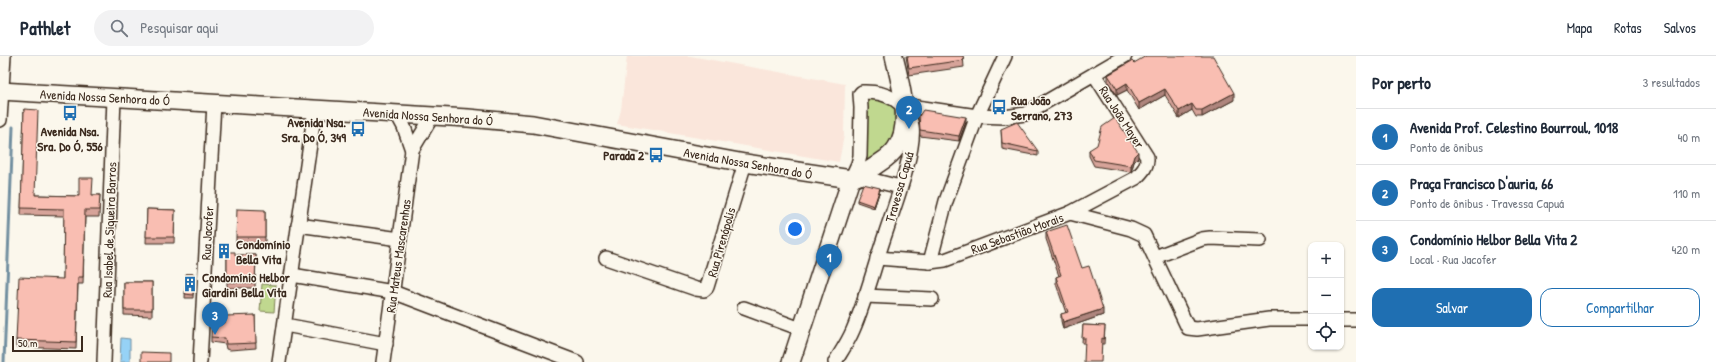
<!DOCTYPE html>
<html lang="pt">
<head>
<meta charset="utf-8">
<style>
  body { margin:0; font-family:"Patrick Hand",sans-serif; background:#f2f2f3; color:#1f2937 }
  .controls { position:absolute; right:12px; bottom:12px; display:grid; overflow:hidden; border-radius:8px; box-shadow:0 1px 3px #0004 }
  .controls button { width:36px; height:36px; display:grid; place-items:center; padding:0; border:0; border-bottom:1px solid #e0e1e3; background:#fff; color:#1f2937; font:20px sans-serif }
  .scale { position:absolute; left:12px; bottom:10px; width:71px; box-sizing:border-box; padding-left:4px; border:2px solid #3b2a1e; border-top:0; font-size:11px; line-height:14px; white-space:nowrap; color:#3b2a1e; -webkit-text-stroke:3px #fbf7ec; paint-order:stroke }
  .you { position:absolute; left:795px; top:173px; width:14px; height:14px; margin:-10px; border:3px solid #fff; border-radius:50%; background:#1a73e8; box-shadow:0 0 0 6px #1a73e833 }
  .badge { display:grid; place-items:center; width:26px; height:26px; border-radius:50%; background:#1f6fb2; color:#fff; font-size:13px; font-weight:700 }
  .pin { position:absolute; translate:-50% -33px; filter:drop-shadow(0 1px 2px #0008) }
  .pin::after { content:''; position:absolute; top:21px; width:14px; height:12px; background:inherit; clip-path:polygon(0 0,100% 0,50% 100%) }
  .list { margin:0; padding:0; list-style:none }
  h2 { display:flex; justify-content:space-between; align-items:center; height:52px; margin:0; padding:0 16px; font-size:17px }
  h2 small { font-size:13px; font-weight:400; color:#747a83 }
  .list li { display:grid; grid-template-columns:26px 1fr auto; gap:12px; align-items:center; box-sizing:border-box; height:56px; padding:0 16px; border-top:1px solid #e0e1e3 }
  .list b { display:block; font-size:15px; white-space:nowrap }
  .list p { margin:0; font-size:13px; white-space:nowrap; color:#747a83 }
  .list em { font-size:13px; font-style:normal; color:#747a83 }
  .actions { display:flex; gap:8px; padding:12px 16px }
  .actions a { flex:1; padding:9px 0; border:1px solid #1f6fb2; border-radius:12px; text-align:center; font-size:14px; color:#1f6fb2 }
  .actions .main { background:#1f6fb2; color:#fff }
  .icon { flex:none; width:22px; height:22px; fill:none; stroke:currentColor; stroke-width:2; stroke-linecap:round; stroke-linejoin:round }
  .map { position:relative; flex:none; width:1356px; height:306px; overflow:hidden }
  header { display:flex; align-items:center; gap:24px; box-sizing:border-box; height:56px; padding:0 20px; background:#fff; border-bottom:1px solid #e0e1e3 }
  header strong { font-size:19px }
  nav { display:flex; gap:22px; margin-inline-start:auto; font-size:14px }
  .search { width:280px; height:36px; background:#f2f2f3; display:flex; align-items:center; gap:10px; box-sizing:border-box; padding:0 14px; border-radius:22px; color:#747a83; font-size:15px }
  main { display:flex }
  aside { flex:1; background:#fff }
  .map>svg:first-child { display:block }
  .built { fill:#fae6db }
  .green { fill:#c0d88f; stroke:#7e8156 }
  .water { fill:#96d2f6; stroke:#728fa0 }
  .lines { fill:none; stroke-linecap:round; stroke-linejoin:round }
  .stream { stroke:#728fa0; stroke-width:3 }
  .minor-casing { stroke:#3b2a1e; stroke-width:16 }
  .major-casing { stroke:#3b2a1e; stroke-width:20 }
  .minor { stroke:#fbf7ec; stroke-width:13 }
  .major { stroke:#fbf7ec; stroke-width:17 }
  .wall { fill:#d6a399; stroke:#3b2a1e }
  .shaded-wall { fill:#ae857d; stroke:#3b2a1e }
  .building { fill:#f9beb2; stroke:#3b2a1e }
  .labels { text-anchor:middle; stroke-width:3; stroke-linejoin:round; paint-order:stroke }
  .street-label { font-size:13px; fill:#3b2a1e; stroke:#fbf7ec }
  .poi-label { font-size:13px; font-weight:bold; fill:#3b2a1e; stroke:#fbf7ec; text-anchor:start }
</style>
</head>
<body>
<header>
<strong>Pathlet</strong>
<div class="search"><svg class="icon" aria-label="search" viewBox="0 0 24 24"><circle cx="10" cy="10" r="6"/><path d="M15 15l6 6"/></svg>Pesquisar aqui</div>
<nav><a>Mapa</a><a>Rotas</a><a>Salvos</a></nav>
</header>
<main>
<div class="map">
<svg width="1356" height="306" viewBox="0 0 1356 306">
  <rect width="100%" height="100%" fill="#fbf7ec"/>
  <filter id="ink" filterUnits="userSpaceOnUse"><feTurbulence type="fractalNoise" baseFrequency=".025" numOctaves="2"/><feDisplacementMap in="SourceGraphic" scale="8" xChannelSelector="R" yChannelSelector="G"/><feConvolveMatrix kernelMatrix="1 2 1 2 8 2 1 2 1" color-interpolation-filters="sRGB"/></filter>
  <g filter="url(#ink)">
    <path class="built" d="M627,0h63l155,28 -1,51 -5,27 -222,-38 4,-14z"/>
    <g class="green">
      <path d="M876,42l17,2 9,10 -11,38 -23,12 -6,-2 4,-57z"/>
      <path d="M262,228l14,1 -2,27 -14,-1z"/>
    </g>
    <path class="water" d="M121,282l9,1v23h-10z"/>
    <g class="lines">
      <path class="stream" d="M4,306l9,-235"/>
      <defs>
        <g id="minor">
          <path d="M903,49l74,11 27,1 21,-3 100,-58"/>
          <path d="M397,58l7,13 8,23"/>
          <path d="M0,64l4,-64"/>
          <path d="M860,121l40,10"/>
          <path d="M1070,157l66,-35c6,-6 12,-12 11,-21l-53,-83"/>
          <path d="M298,169l102,14"/>
          <path d="M1155,201l47,-18 8,-1 50,2"/>
          <path d="M606,202l90,31 8,1 3,-3 38,-124"/>
          <path d="M877,202l53,4 15,-2 125,-47 61,16 13,6 44,93 9,1 72,-10h42"/>
          <path d="M930,206l16,-61 31,-85 28,-60"/>
          <path d="M292,219l101,17 184,70"/>
          <path d="M865,240l67,3"/>
          <path d="M744,252l57,21"/>
          <path d="M1341,264h15"/>
          <path d="M285,269l101,19"/>
          <path d="M104,306l10,-264"/>
          <path d="M200,306l14,-259"/>
          <path d="M279,306l36,-253"/>
          <path d="M383,306l29,-212 21,-35"/>
          <path d="M835,306c6,-10 13,-20 18,-32 13,-30 21,-63 32,-95 8,-25 31,-85 27,-109 -5,-25 -26,-35 -50,-34l-2,2 1,14 -1,48 -2,8 -7,15"/>
        </g>
        <g id="major">
          <path d="M0,35l468,27 65,6 212,39 106,16c11,-3 18,-9 27,-15 6,-4 14,-9 18,-16 17,-24 4,-65 -2,-92"/>
          <path d="M791,306l60,-183"/>
        </g>
      </defs>
      <use href="#minor" class="minor-casing"/>
      <use href="#major" class="major-casing"/>
      <use href="#minor" class="minor"/>
      <use href="#major" class="major"/>
    </g>
    <g class="wall">
      <path d="M906,0h57l1,11 -55,8z"/>
      <path d="M1108,19l126,25 -32,17h-6l-4,-7 -13,8 -14,-23 -26,15 -12,-20 -10,5 -9,-13z"/>
      <path d="M24,53l11,86 44,1 13,-1h8l-1,22h-14l-2,67h-5l-2,65 -60,-2v-7l47,-61 1,-63 -43,-1z"/>
      <path d="M919,60l47,6 -7,19 -39,-5z"/>
      <path d="M1001,73l37,22v5l-36,-7z"/>
      <path d="M1089,94l49,8 -4,4 -3,10 -37,-6 -5,-10z"/>
      <path d="M880,134l-6,18 -17,-6v-2z"/>
      <path d="M147,153l28,1 -1,33h-28z"/>
      <path d="M265,154v33h-29v-6z"/>
      <path d="M1046,176l36,36 21,47 -40,14 -2,-8v-7l5,-1 -10,-29v-7l3,-1 -13,-37z"/>
      <path d="M227,196l8,3h21l-1,33h-28z"/>
      <path d="M186,218h8l-1,24h-8z"/>
      <path d="M124,226h28v34l-28,-1z"/>
      <path d="M255,259l1,33 -26,2 -4,-1 -1,-5 -14,-2v-5l14,-14z"/>
      <path d="M1083,269l22,1 -1,18 -22,-1z"/>
    </g>
    <g class="shaded-wall">
      <path d="M1127,27v7l-10,5v-6z"/>
      <path d="M1165,33v6l-26,15v-7z"/>
      <path d="M1234,37v7l-32,17v-7z"/>
      <path d="M1192,48v6l-13,8v-7z"/>
      <path d="M966,61v5l-7,19v-5z"/>
      <path d="M1138,96v6l-4,4 -3,10v-6l3,-10z"/>
      <path d="M880,132v2l-6,18v-2z"/>
      <path d="M1103,253v6l-40,14v-7z"/>
    </g>
    <g class="building">
      <path d="M907,0h56l1,4 -55,8z"/>
      <path d="M1146,0h67l21,37 -32,17h-6l-4,-6 -13,7 -14,-22 -26,14 -12,-20 -10,6 -9,-14 24,-14 2,2z"/>
      <path d="M24,53l14,1 -3,85 44,1v-18h14l-1,17h8l-1,15h-14l-2,67h-5l-2,65 -60,-2 3,-63 44,2 1,-70 -43,-1z"/>
      <path d="M923,54l43,7 -7,19 -39,-6 -1,-14z"/>
      <path d="M1115,62l23,34 -4,4 -3,10 -37,-6 -5,-10 8,-5 5,-18z"/>
      <path d="M1017,66l21,29 -36,-8 -1,-14z"/>
      <path d="M863,128l17,4 -6,18 -17,-6z"/>
      <path d="M147,153l28,1 -1,27h-28z"/>
      <path d="M237,153l28,1v27h-29z"/>
      <path d="M1067,169l15,43 7,-2 14,43 -40,13 -2,-8 7,-2 -12,-35 5,-2 -15,-43z"/>
      <path d="M227,196h8v3h21l-1,28 -28,-1z"/>
      <path d="M186,218h8l-1,21 -8,-1z"/>
      <rect x="124" y="226" width="28" height="28"/>
      <path d="M255,259l1,28 -26,1h-4l-1,-6 -14,-1 1,-15 13,1v-7z"/>
      <path d="M1083,269l22,1 -1,13 -2,-1 -1,24h-17l1,-24h-3z"/>
      <path d="M141,296l28,1v9h-28z"/>
    </g>
  </g>
  <defs>
    <symbol id="bus-bare" viewBox="-9 -9 18 18"><path d="M-5-6H5V4H4V6H2V4H-2V6H-4V4H-5ZM-3.5-4V0h7V-4ZM-3.5 1.2v1.5H-2V1.2ZM2 1.2v1.5H3.5V1.2Z" fill="#1f6fb2" stroke="#fbf7ec" stroke-width="2.5" paint-order="stroke"/></symbol>
    <symbol id="building-bare" viewBox="-9 -9 18 18"><path d="M-4-6H4V6H1V3H-1V6H-4ZM-2.5-4.3h1.7v1.8h-1.7ZM.8-4.3h1.7v1.8H.8ZM-2.5-1h1.7V.8h-1.7ZM.8-1h1.7V.8H.8Z" fill="#1f6fb2" stroke="#fbf7ec" stroke-width="2.5" paint-order="stroke"/></symbol>
  </defs>
  <g fill-rule="evenodd">
    <use href="#bus-bare" x="988" y="40" width="22" height="22"/>
    <use href="#bus-bare" x="59" y="46" width="22" height="22"/>
    <use href="#bus-bare" x="347" y="62" width="22" height="22"/>
    <use href="#bus-bare" x="645" y="88" width="22" height="22"/>
    <use href="#building-bare" x="213" y="184" width="22" height="22"/>
    <use href="#building-bare" x="179" y="217" width="22" height="22"/>
  </g>
  <g class="labels">
    <g class="street-label">
      <text transform="translate(105 41) rotate(3)" y="5">Avenida Nossa Senhora do Ó</text>
      <text transform="translate(428 60) rotate(4)" y="5">Avenida Nossa Senhora do Ó</text>
      <text transform="translate(1122 61) rotate(57)" y="5">Rua João Mayer</text>
      <text transform="translate(748 107) rotate(10)" y="5">Avenida Nossa Senhora do Ó</text>
      <text transform="translate(899 131) rotate(-74)" y="5">Travessa Capuá</text>
      <text transform="translate(109 174) rotate(-88)" y="5">Rua Isabel de Siqueira Barros</text>
      <text transform="translate(207 177) rotate(-87)" y="5">Rua Jacofer</text>
      <text transform="translate(1017 177) rotate(-20)" y="5">Rua Sebastião Morais</text>
      <text transform="translate(721 186) rotate(-74)" y="5">Rua Pirenópolis</text>
      <text transform="translate(398 200) rotate(-82)" y="5">Rua Mateus Mascarenhas</text>
    </g>
    <g class="poi-label">
      <text x="1011" y="49">Rua João<tspan x="1011" dy="15">Serrano, 273</tspan></text>
      <text x="346" y="71" text-anchor="end">Avenida Nsa.<tspan x="346" dy="15">Sra. Do Ó, 349</tspan></text>
      <text x="70" y="80" text-anchor="middle">Avenida Nsa.<tspan x="70" dy="15">Sra. Do Ó, 556</tspan></text>
      <text x="644" y="104" text-anchor="end">Parada 2</text>
      <text x="236" y="193">Condomínio<tspan x="236" dy="15">Bella Vita</tspan></text>
      <text x="202" y="226">Condomínio Helbor<tspan x="202" dy="15">Giardini Bella Vita</tspan></text>
    </g>
  </g>
</svg>
<div class="controls">
<button>+</button>
<button>−</button>
<button><svg class="icon" aria-label="locate" viewBox="0 0 24 24"><circle cx="12" cy="12" r="6"/><path d="M12 2v4M12 18v4M2 12h4M18 12h4"/></svg></button>
</div>
<div class="scale">50 m</div>
<div class="you"></div>
<div class="pin badge" style="left:829px;top:221px">1</div>
<div class="pin badge" style="left:909px;top:73px">2</div>
<div class="pin badge" style="left:215px;top:279px">3</div>
</div>
<aside>
<h2>Por perto<small>3 resultados</small></h2>
<ul class="list">
<li><span class="badge">1</span><div><b>Avenida Prof. Celestino Bourroul, 1018</b><p>Ponto de ônibus</p></div><em>40 m</em></li>
<li><span class="badge">2</span><div><b>Praça Francisco D'auria, 66</b><p>Ponto de ônibus · Travessa Capuá</p></div><em>110 m</em></li>
<li><span class="badge">3</span><div><b>Condomínio Helbor Bella Vita 2</b><p>Local · Rua Jacofer</p></div><em>420 m</em></li>
</ul>
<div class="actions"><a class="main">Salvar</a><a>Compartilhar</a></div>
</aside>
</main>
</body>
</html>
